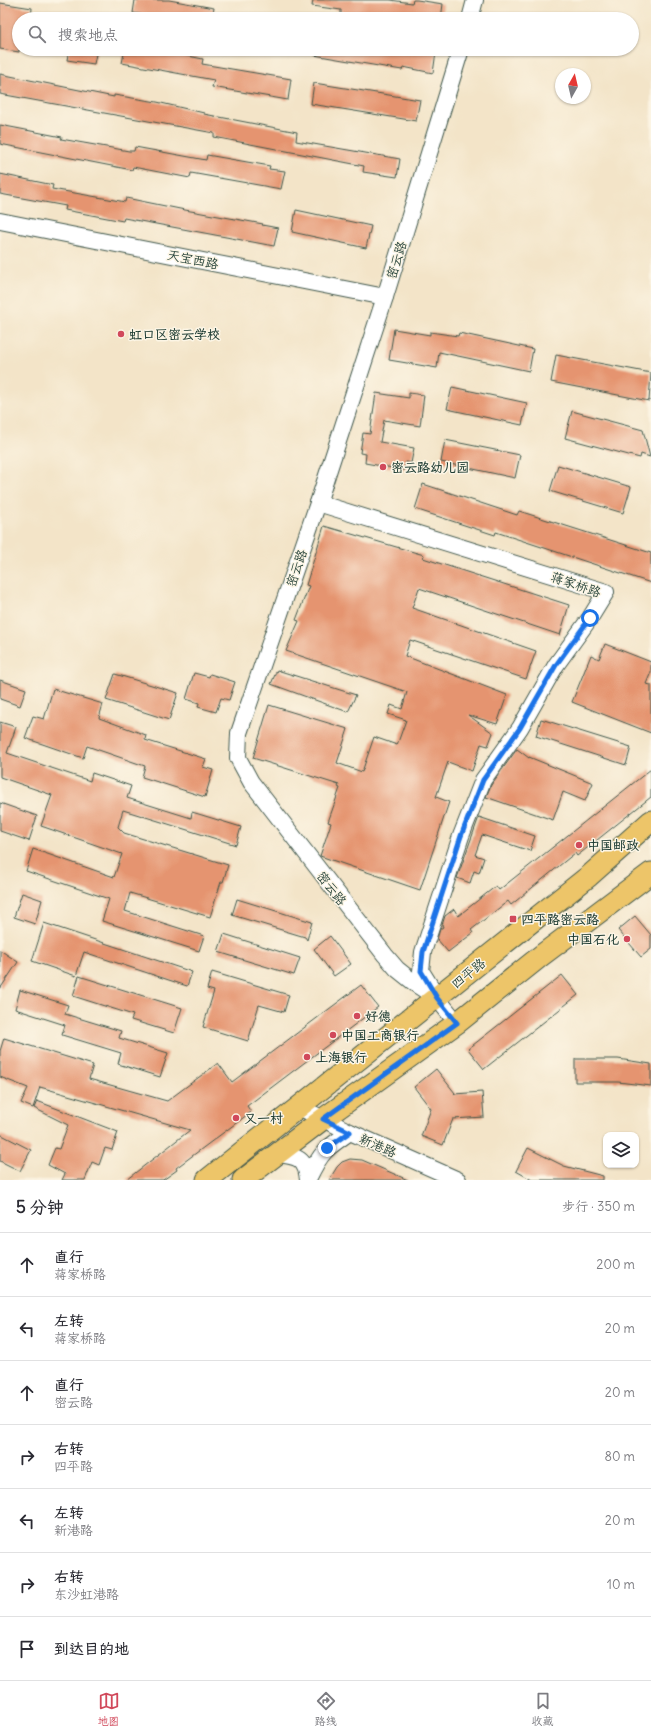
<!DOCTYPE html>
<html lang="zh">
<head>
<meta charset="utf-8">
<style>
  body { margin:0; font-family:Delius,"LXGW WenKai TC",sans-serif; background:#f7f7f7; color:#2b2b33 }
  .controls { position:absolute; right:12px; bottom:12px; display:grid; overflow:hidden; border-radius:8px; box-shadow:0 1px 3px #0004 }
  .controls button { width:36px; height:36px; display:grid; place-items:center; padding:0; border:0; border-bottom:1px solid #e1e1e2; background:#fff; color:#2b2b33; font:20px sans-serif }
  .compass { position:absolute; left:555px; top:68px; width:36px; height:36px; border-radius:50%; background:#fff; box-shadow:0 1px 3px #0004; rotate:8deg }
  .stop { position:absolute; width:12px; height:12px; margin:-9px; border:3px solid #1a73e8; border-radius:50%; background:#fff }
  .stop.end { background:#1a73e8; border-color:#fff; box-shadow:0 1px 4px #0008 }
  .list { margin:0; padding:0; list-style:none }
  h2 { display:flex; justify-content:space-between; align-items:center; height:52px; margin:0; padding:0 16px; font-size:17px }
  h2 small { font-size:13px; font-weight:400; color:#7c7c81 }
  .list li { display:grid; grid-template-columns:26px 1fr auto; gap:12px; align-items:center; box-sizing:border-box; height:64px; padding:0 16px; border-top:1px solid #e1e1e2 }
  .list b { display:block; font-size:15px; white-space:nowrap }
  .list p { margin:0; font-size:13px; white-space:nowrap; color:#7c7c81 }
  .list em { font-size:13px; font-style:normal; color:#7c7c81 }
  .icon { flex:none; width:22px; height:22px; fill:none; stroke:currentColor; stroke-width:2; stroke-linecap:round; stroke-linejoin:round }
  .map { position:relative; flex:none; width:651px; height:1180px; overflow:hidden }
  .search { position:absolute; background:#fff; box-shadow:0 1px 3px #0004; left:12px; right:12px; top:12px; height:44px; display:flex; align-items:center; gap:10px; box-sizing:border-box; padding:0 14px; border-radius:22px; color:#7c7c81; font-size:15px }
  .sheet { height:500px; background:#fff }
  nav { display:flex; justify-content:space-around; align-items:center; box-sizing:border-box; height:56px; border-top:1px solid #e1e1e2; background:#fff; font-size:11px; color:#7c7c81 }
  nav a { display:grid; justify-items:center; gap:2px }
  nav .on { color:#d1495b }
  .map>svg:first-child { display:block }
  .building { fill:#e59470 }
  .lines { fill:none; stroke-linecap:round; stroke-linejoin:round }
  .minor-casing { stroke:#3f564a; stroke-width:18 }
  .major-casing { stroke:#3f564a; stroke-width:23 }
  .minor { stroke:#fff; stroke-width:16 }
  .major { stroke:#edc569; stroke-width:21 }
  .route { stroke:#1a73e8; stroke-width:5 }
  .poi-dot { fill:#d1495b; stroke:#fcf5e5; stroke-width:1.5 }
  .labels { text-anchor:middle; stroke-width:3; stroke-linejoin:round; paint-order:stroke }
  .street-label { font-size:13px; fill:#1f3d34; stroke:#fcf5e5 }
  .poi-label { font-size:13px; font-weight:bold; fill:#1f3d34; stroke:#fcf5e5; text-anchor:start }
</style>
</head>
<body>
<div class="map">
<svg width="651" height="1180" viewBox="0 0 651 1180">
  <rect width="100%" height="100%" fill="#fcf5e5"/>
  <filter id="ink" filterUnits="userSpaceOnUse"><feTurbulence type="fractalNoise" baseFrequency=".025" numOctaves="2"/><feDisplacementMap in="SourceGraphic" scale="8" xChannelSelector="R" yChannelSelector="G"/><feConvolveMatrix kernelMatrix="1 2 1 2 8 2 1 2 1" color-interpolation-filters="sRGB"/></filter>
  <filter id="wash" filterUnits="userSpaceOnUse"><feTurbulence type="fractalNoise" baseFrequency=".012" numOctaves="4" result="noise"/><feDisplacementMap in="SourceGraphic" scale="16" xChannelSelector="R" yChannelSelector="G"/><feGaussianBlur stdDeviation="0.9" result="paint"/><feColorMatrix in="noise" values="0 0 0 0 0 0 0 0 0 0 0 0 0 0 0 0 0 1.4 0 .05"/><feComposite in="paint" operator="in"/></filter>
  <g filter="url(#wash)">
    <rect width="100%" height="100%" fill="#f3e4c8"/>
    <g id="blocks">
      <g class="building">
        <path d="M135,0h34l45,8 -2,11h-44l-35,-6z"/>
        <path d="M313,0h77l22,3 1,-3h4l26,4 -2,15h-70l-30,-4v-5l-29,-4z"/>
        <path d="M0,3l32,5 -1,11h-12v33l-19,-3z"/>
        <path d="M69,49h28l-3,15 -27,-4z"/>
        <path d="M125,49h28l50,10 -1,5 89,15 -3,21 -76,-13 2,-7 -92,-17z"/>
        <path d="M315,49h100l21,3 -3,21 -30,-6 -1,3 -88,-15z"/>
        <path d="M0,74l114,23v-2l43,7 47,11v1l93,18 -1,9 104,18 -3,18 -34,-5 1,-6 -150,-29v-4l-214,-39z"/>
        <path d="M314,83l106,17 -4,21 -105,-17z"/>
        <path d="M0,125l62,12 -1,2 68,12h5l1,-4 71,13 1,-5 63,11 -1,3 16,2 -4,18 -90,-16 -1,5 -57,-11 -1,3 -132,-26z"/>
        <path d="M0,174l53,11 -1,4 68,12 5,1 1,-4 59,12 78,14 -1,1 16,3 -4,18 -150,-28 -1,3 -58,-11 1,-4 -66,-12z"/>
        <path d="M296,210l75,16 -5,22 -74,-16z"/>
        <path d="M394,329l36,6v-3l28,4 1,-3 74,16 -4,22 -90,-19 -2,16 -48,-8z"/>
        <path d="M556,355l95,18 -2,28 -98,-19z"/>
        <path d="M452,387l75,16 -5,22 -75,-16z"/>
        <path d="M376,393l33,5v-5l15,2 -4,31 -36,-6 -4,22 34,6 -3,15 -5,-1 -2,8 -39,-7 1,-9 -6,-1 3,-20 7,1z"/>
        <path d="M572,411l71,19 7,27 -9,-3 -1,4 -75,-20z"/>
        <path d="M445,440l75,15 -5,23 -74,-16z"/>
        <path d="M558,465l73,22 -8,26 -73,-22z"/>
        <path d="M423,484l94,31 2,-4 132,42v30l-155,-51 -1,3 -80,-26z"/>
        <path d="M324,526l100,29 -1,3 146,47 -9,30 -141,-47 -7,20 124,43 -10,28 -116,-39 -5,16 102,39 -10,29 -29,-9 25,18 -5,13 -7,-2 -9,27 -24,-9 -12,35 13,5 -29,88 -100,-34 11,-33 -3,-1 12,-34 -2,-1 1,-2 -86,-27 16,-53 79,24 -11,34 25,9 12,-35 23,8 9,-25 -18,-6 3,-9 11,4 5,-17 -121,-41 13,-30 -3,-1 13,-34 -3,-1z"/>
        <path d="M605,644l46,18v10l-5,12 5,1v48l-79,-31 19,-47 8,4z"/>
        <path d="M277,670l79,25 -8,17 -77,-28z"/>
        <path d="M194,673l15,4 1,-3 25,8 -6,18 -8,-2 -5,14 -18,-5 1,-4 -13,-4z"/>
        <path d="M115,674l63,19 -9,27 -63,-20z"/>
        <path d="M0,680l26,9 -6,17 -20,-7z"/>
        <path d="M53,689l50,15 -4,14 47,17 -1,5 61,19 -3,8 10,3 -8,27 -63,-20 3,-11 -58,-20 -4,12 -58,-20 8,-22 11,3z"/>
        <path d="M541,719l90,28 -5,18 -90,-29z"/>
        <path d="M0,722l16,5 -9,26 83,28 2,-8 39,13 -4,12 64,20 1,-6 49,15 -5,18 -113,-35 -5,17 6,6 104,32 -5,17h-2l-11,35 -80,-24 -5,18 79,25 -5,15 -97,-30 7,-22 -83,-28 7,-22 81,28 8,-23 -81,-28 11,-31 -52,-18z"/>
        <path d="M517,749l12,9v-1l64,26 -8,18 -22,-9 -10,28 -67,-23 5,-12z"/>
        <path d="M651,769v28l-74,59 -2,-3 -64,52 -3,-4 -37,29 2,3 -25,19 -11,-13 3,-10 3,-2 -1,-2 3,-9 9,-7 4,7 38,-30 3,4z"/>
        <path d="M0,803l37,13 -8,25 -29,-10z"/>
        <path d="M479,817l56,19 -5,15 -48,-16 -7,20 9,3 -5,15 -5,-2 -4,12 -13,-5z"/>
        <path d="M22,893l20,7 -7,24 -21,-7z"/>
        <path d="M237,899l75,23 -5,18 -2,-3 -73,-22z"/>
        <path d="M635,916l16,19v14l-10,8 -23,-27z"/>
        <path d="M44,923l148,49 -5,14 -103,-34 -8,24 -44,-15z"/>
        <path d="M224,934l76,24 -6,17 -76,-23z"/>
        <path d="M330,936l21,28 -17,12 -20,-27z"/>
        <path d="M0,950l18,12 -18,27z"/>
        <path d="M212,972l77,23 -5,17 -25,-7 -11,36 -45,-14 11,-36 -7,-2z"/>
        <path d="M562,975l16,20 -94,74 -16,-20z"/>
        <path d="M79,976l103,32 -8,25 -43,-13 2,-5 -60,-19z"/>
        <path d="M361,985l17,22 -131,99 4,6 -75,56 1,2 -14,10h-37l64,-50 -150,-43 -7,21 -12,-5 7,-15 -28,-11v-26l4,-13 89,27 -4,14 78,22 51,-38 14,19z"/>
        <path d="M20,990l48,15 -3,9 56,17 -2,7 49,15 -8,24 -42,-13 3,-11 -59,-18 3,-10 -50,-16z"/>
        <path d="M575,1059h43l33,5v22l-33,-4h-43z"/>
        <path d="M436,1069l19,24 -1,1 28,-2 2,25 -31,2 -10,26 -22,-9 10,-27 -17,-22z"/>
        <path d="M37,1101l81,31 -6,18 -7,-2 -6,17 -7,-3 -7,18h-23l3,-6 -17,-9 7,-17 4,1 9,-24 -34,-17z"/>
        <path d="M0,1134l31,16 -11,21 -20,-10z"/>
        <path d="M528,1148l36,18 39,10v4h-71l-16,-9z"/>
        <path d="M350,1159l12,1 46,20h-79l8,-13 5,-5z"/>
      </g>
    </g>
  </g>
  <g filter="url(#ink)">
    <use href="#blocks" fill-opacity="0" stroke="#3f564a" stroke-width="1"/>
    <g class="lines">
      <defs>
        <g id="minor">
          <path d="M470,19l5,-19"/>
          <path d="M0,221l385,76"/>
          <path d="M318,503l288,89 -16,26 -34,47 -36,63 -37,52 -22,56 -38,116 -2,19 15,24"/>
          <path d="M457,1023l-20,-25 -20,-13 -20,-16 -12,-14 -134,-173 -13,-24 1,-25 79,-230 67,-206 76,-248"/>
          <path d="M299,1107l51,25 108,48"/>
          <path d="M277,1154c20,2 29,4 31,26"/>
          <path d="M308,1179c13,-27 17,-30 42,-47"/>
        </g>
        <g id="major">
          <path d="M207,1180l382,-304 62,-55"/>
          <path d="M243,1180l80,-61 134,-96 85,-68 109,-82"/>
        </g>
      </defs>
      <use href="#minor" class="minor-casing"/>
      <use href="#major" class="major-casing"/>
      <use href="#minor" class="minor"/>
      <use href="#major" class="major"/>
    </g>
  </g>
  <g class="lines" filter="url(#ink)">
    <path class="route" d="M327,1148l23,-16 -27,-13 134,-96 -20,-25 -16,-27 2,-19 38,-116 22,-56 37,-52 36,-63 34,-47"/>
  </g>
  <g class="poi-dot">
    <circle cx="121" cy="334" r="4"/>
    <circle cx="383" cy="467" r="4"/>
    <circle cx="579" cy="845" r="4"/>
    <rect x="509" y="915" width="8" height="8" rx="2"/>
    <circle cx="627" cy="939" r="4"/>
    <circle cx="357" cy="1016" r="4"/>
    <circle cx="333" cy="1035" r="4"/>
    <circle cx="307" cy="1057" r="4"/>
    <circle cx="236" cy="1118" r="4"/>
  </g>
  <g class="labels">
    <g class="street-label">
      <text transform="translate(193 259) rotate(11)" y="5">天宝西路</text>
      <text transform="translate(396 260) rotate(-73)" y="5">密云路</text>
      <text transform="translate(296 568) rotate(-71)" y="5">密云路</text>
      <text transform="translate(576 584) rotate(19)" y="5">蒋家桥路</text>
      <text transform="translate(332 888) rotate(52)" y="5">密云路</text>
      <text transform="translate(468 973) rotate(-39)" y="5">四平路</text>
      <text transform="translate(378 1145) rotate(24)" y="5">新港路</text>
    </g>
    <g class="poi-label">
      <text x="129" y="339">虹口区密云学校</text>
      <text x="391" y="472">密云路幼儿园</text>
      <text x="587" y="850">中国邮政</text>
      <text x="521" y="924">四平路密云路</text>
      <text x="619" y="944" text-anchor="end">中国石化</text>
      <text x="365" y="1021">好德</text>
      <text x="341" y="1040">中国工商银行</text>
      <text x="315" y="1062">上海银行</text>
      <text x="244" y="1123">又一村</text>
    </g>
  </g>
</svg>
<div class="controls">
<button><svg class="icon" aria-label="layers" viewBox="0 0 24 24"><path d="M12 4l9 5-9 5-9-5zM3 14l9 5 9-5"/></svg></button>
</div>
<svg class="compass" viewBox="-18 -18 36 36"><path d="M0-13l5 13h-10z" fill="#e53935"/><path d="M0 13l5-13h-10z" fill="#7c7c81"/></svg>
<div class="stop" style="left:590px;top:618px"></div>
<div class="stop end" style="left:327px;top:1148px"></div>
<div class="search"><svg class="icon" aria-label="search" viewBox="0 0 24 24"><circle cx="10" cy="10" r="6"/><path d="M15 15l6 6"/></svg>搜索地点</div>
</div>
<section class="sheet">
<h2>5 分钟<small>步行 · 350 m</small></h2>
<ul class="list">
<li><svg class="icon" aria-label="ahead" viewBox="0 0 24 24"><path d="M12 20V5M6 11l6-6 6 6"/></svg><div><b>直行</b><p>蒋家桥路</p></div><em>200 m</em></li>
<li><svg class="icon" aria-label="left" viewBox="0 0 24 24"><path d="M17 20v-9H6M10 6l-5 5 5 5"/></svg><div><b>左转</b><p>蒋家桥路</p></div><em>20 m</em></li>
<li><svg class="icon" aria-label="ahead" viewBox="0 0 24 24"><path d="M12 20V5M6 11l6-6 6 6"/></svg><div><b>直行</b><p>密云路</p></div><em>20 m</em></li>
<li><svg class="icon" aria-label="right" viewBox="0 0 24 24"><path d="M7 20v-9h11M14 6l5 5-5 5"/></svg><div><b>右转</b><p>四平路</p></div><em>80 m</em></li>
<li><svg class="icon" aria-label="left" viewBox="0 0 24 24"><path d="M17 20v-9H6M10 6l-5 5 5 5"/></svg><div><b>左转</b><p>新港路</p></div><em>20 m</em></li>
<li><svg class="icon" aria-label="right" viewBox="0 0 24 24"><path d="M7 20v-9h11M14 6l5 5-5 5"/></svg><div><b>右转</b><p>东沙虹港路</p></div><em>10 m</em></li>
<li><svg class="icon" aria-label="arrive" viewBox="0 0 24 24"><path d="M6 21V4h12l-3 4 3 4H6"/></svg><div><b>到达目的地</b></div></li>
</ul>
</section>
<nav>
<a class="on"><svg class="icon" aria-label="map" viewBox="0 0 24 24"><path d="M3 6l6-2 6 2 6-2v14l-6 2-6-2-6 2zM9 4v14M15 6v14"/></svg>地图</a>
<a><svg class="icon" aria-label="directions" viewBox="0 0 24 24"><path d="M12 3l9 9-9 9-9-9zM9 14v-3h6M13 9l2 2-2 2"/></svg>路线</a>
<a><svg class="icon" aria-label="saved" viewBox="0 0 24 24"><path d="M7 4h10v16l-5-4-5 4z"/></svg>收藏</a>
</nav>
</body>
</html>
